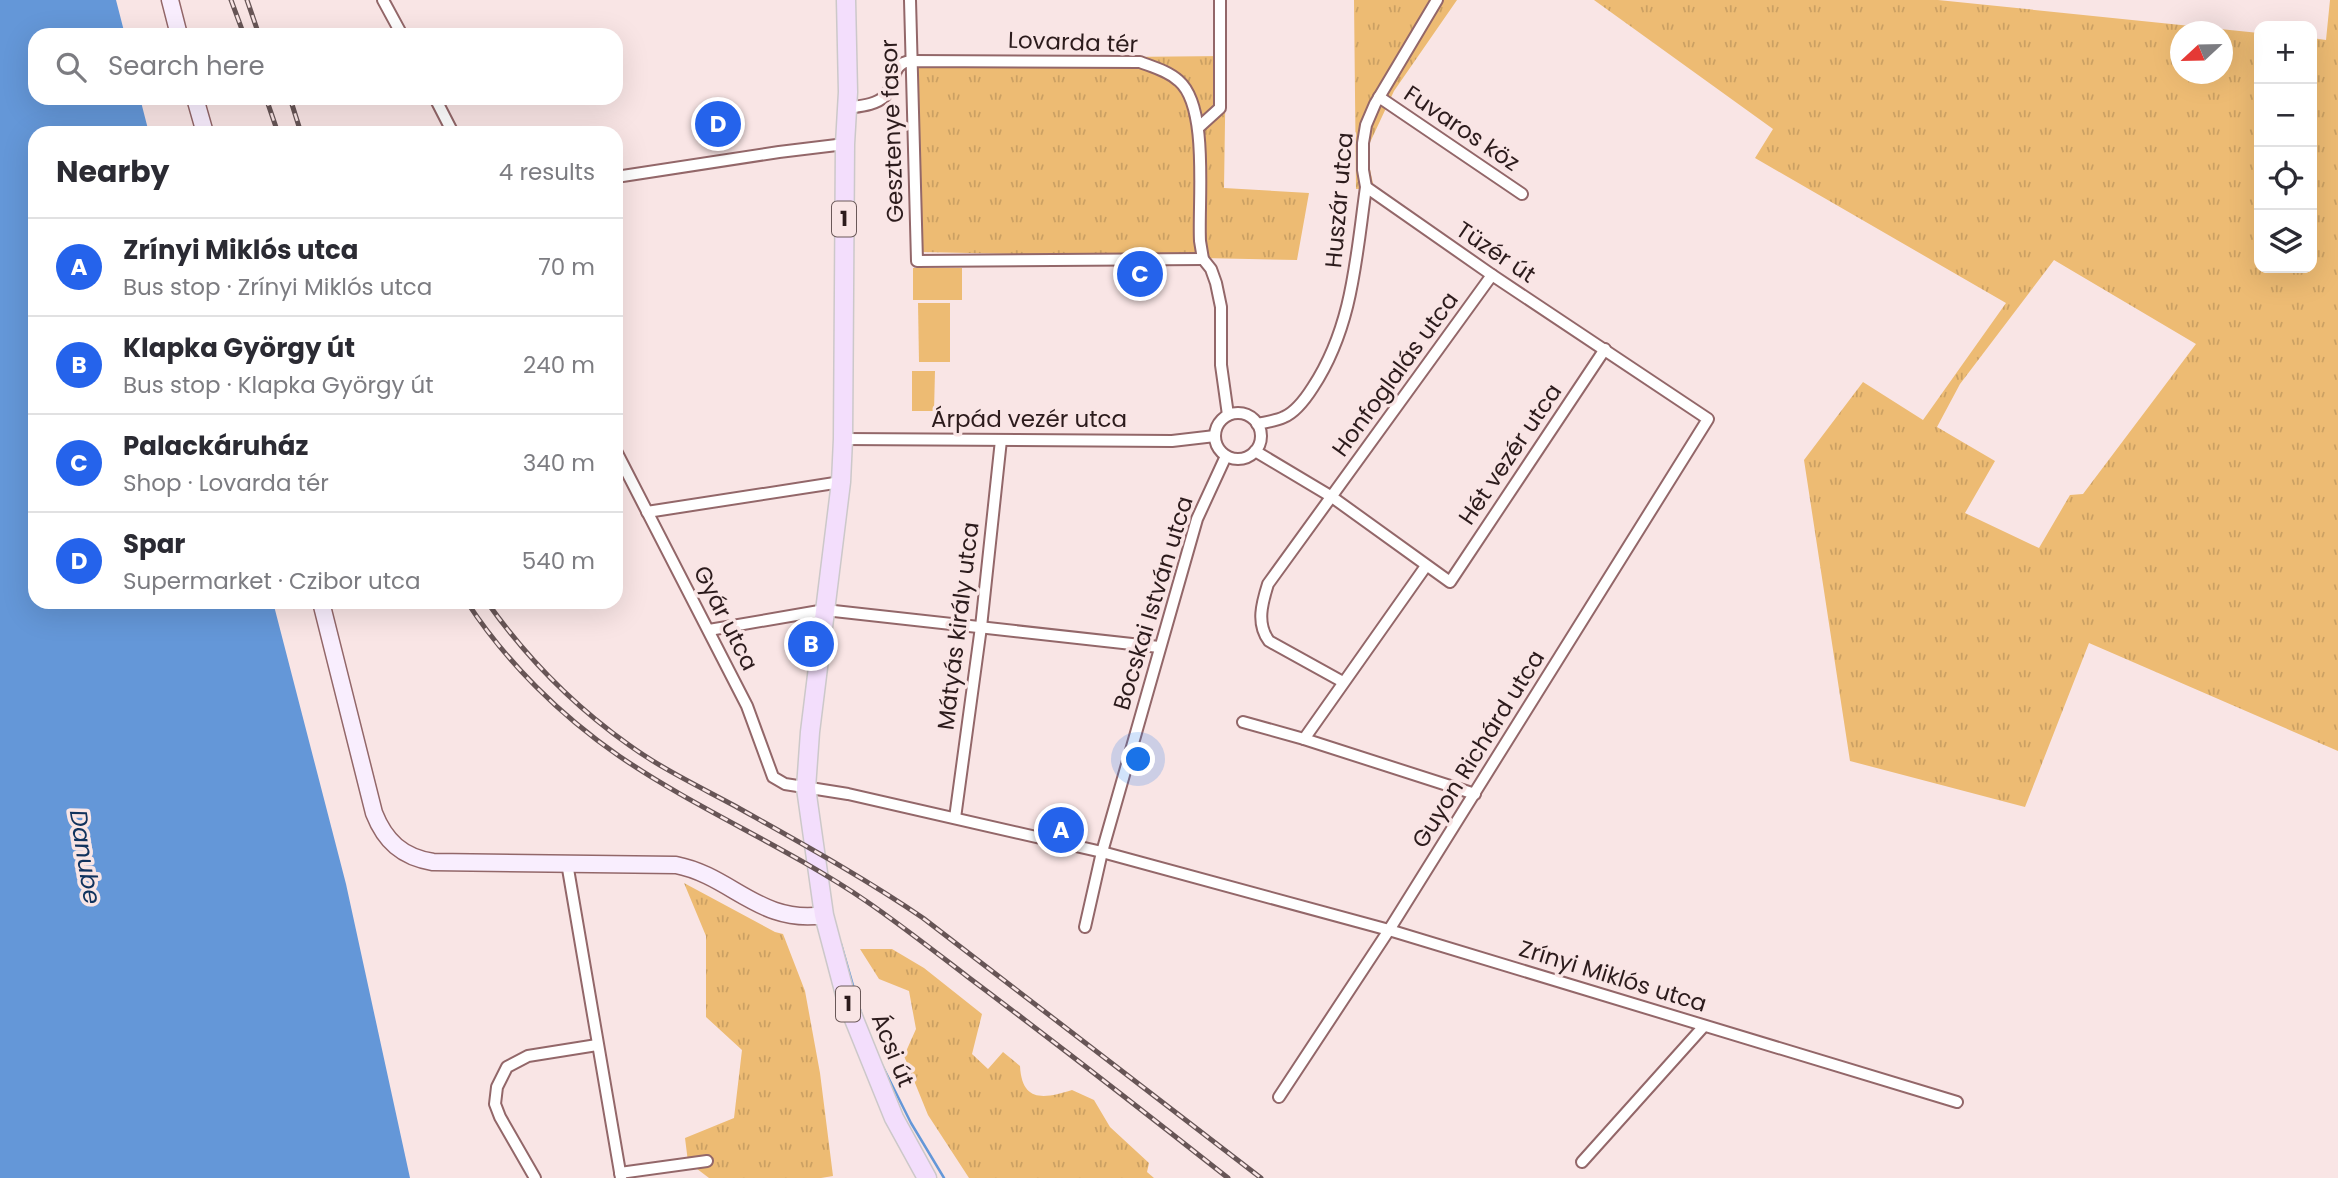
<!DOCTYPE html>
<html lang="en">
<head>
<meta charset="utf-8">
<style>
  body { margin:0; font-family:Poppins,sans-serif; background:#f2f2f3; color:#2b2b33 }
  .controls { position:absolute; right:21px; top:21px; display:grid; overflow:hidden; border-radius:14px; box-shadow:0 7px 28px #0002 }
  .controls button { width:63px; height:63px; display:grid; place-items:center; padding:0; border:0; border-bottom:2px solid #e1e1e2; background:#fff; color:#2b2b33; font:35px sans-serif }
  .compass { position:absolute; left:2170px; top:21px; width:63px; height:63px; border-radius:50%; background:#fff; box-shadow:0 7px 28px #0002; rotate:248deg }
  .you { position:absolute; left:1139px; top:760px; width:24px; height:24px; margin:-18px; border:5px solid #fff; border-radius:50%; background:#1a73e8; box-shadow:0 0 0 10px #1a73e833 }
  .badge { display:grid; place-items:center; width:46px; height:46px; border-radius:50%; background:#2563eb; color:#fff; font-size:23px; font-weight:700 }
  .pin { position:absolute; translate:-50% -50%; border:4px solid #fff; box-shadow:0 2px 7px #0006 }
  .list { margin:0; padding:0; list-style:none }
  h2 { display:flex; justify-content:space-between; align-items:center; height:91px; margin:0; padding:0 28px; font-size:30px }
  h2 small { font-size:23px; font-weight:400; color:#7c7c81 }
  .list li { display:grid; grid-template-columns:46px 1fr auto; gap:21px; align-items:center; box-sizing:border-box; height:98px; padding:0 28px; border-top:2px solid #e1e1e2 }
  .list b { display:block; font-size:26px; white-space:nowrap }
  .list p { margin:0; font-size:23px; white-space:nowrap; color:#7c7c81 }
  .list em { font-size:23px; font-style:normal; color:#7c7c81 }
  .icon { flex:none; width:38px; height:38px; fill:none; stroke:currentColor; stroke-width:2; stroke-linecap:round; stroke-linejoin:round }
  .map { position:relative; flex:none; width:2338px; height:1178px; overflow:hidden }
  .search { position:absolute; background:#fff; box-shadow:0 7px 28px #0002; left:28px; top:28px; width:595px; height:77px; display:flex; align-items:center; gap:18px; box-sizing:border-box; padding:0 24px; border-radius:21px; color:#7c7c81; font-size:26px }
  .panel { position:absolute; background:#fff; box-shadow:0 7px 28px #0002; left:28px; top:126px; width:595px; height:483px; border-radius:21px }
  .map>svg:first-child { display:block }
  .grass { fill:url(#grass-tufts); fill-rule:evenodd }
  .garden { fill:#edbb73 }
  .water { fill:#6497d8 }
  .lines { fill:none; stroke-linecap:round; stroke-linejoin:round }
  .stream { stroke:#6497d8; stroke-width:2.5 }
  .street-casing { stroke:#936769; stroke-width:14 }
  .secondary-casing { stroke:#936769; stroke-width:19 }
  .primary-casing { stroke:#ccc8c9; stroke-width:21 }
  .street { stroke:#fff; stroke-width:10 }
  .secondary { stroke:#f9eefe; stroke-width:16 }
  .primary { stroke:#f3defc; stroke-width:18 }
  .rail-casing { stroke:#675556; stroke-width:5 }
  .rail { stroke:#f9e5e5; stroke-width:2.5; stroke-dasharray:8; stroke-linecap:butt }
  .labels { text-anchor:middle; stroke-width:7; stroke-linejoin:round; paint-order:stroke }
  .shield { fill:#f9e5e5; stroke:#6a5858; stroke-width:2 }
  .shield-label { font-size:21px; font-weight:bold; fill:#2c1b1c }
  .street-label { font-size:23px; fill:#2c1b1c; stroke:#f9e5e5 }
  .water-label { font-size:24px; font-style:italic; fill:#10325d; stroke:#f9e5e5 }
</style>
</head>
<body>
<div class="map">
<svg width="2338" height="1178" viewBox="0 0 2338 1178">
  <defs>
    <pattern id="grass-tufts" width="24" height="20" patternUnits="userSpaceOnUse" patternTransform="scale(1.75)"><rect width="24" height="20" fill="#edbb73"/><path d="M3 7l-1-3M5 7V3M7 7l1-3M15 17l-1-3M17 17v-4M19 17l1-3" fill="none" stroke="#cba063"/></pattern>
  </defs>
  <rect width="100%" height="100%" fill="#f9e5e5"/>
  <g class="grass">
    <path d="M1354,0h103l-63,91 -28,60 8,37 -18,1z"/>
    <path d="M1594,0h344l321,33v235h53v-230l14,2 4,-40h8v751l-249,-108 -64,164 -175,-46 -46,-301 59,-78 60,38 83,-117 -251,-145 18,-29zM2180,32h42v42h-42zM2054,260l142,84 -113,150 -13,1 -31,53 -74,-35 30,-52 -58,-34 23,-43z"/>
    <path d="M1226,56l-2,132 85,5 -12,67 -376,-8 -5,-193z"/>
    <path d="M684,883l91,49 8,2 22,57 15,82 13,103 -12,2h-112l-21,-16 -3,-24 49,-20 8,-68 -36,-33v-81z"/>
    <path d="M860,949h32l32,19 58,46 -10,40 16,15 15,-17 17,14c2,38 26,32 52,24l22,10 16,27 39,36 -2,9 7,6h-185l-41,-63 -24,-59 12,-27 -7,-38 -30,-12z"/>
  </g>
  <g class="garden">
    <rect x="913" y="268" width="49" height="32"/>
    <path d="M918,303h32v59h-31z"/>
    <path d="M912,371h23l-1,40h-22z"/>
  </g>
  <path class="water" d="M0,0h116l9,35h-90v63h105l9,35h-114v469h238l73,282 64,294h-410z"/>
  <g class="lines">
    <g class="stream">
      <path d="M841,944l20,69"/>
      <path d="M882,1065l29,58 33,55"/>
    </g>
    <defs>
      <g id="street">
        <path d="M383,0l19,35"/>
        <path d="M910,0l7,261 286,-2"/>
        <path d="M1379,97l143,97"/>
        <path d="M435,98l18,35"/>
        <path d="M847,108c13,-2 29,-3 38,-12 12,-13 5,-33 26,-35l229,1c13,5 28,9 39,19 30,26 19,120 21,160l3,18 8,10 5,14 5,24v58l7,50"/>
        <path d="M1199,127l21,-19v-108"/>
        <path d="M616,177l163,-25 66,-8"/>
        <circle cx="1238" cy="436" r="23"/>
        <path d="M1257,424c9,-2 19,-3 27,-7 12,-5 22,-19 29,-30 40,-61 43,-130 53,-200l-3,-17v-27l3,-18 9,-21 62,-104"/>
        <path d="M843,439l329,2 43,-5"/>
        <path d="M616,451l131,255 26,71 12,7 63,10 254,58 287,78 568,172"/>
        <path d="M1255,451l77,46 118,85 155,-233"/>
        <path d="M647,512l194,-30"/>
        <path d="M709,630l116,-20 334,37"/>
        <path d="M1343,682l-74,-41c-13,-17 -7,-38 -1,-57l224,-309"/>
        <path d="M1243,722l61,17 171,55"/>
        <path d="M1304,739l122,-173"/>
        <path d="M955,818l26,-191 20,-187"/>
        <path d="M567,863l54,315"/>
        <path d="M1085,927l17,-75 95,-333 29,-63"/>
        <path d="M1279,1097l110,-167 319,-511 -216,-144 -126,-88"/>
        <path d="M1582,1162l122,-136"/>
        <path d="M620,1173l87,-12"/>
        <path d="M535,1178l-35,-61 -5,-13 2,-17 10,-20 21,-11 69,-11"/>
      </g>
      <g id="secondary">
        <path d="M170,0l9,35"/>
        <path d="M195,98l10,35"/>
        <path d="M321,602l53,211c11,28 28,44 59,49l243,3c56,11 84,60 148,50"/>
      </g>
      <path id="primary" d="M846,0l2,92 -3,52 -2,295 -2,43 -31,250 -4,56 18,127 23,87 47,116 33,60"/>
    </defs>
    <use href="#street" class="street-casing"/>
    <use href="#secondary" class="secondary-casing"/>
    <use href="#primary" class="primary-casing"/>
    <use href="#street" class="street"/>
    <use href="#secondary" class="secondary"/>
    <use href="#primary" class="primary"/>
    <defs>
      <g id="rail">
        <path d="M231,0l13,35"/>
        <path d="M247,0l12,35"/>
        <path d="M266,98l12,35"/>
        <path d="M290,98l11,35"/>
        <path d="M467,602c39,60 94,114 152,154 79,54 168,91 247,145 35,24 68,50 102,76 88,66 174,133 260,201"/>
        <path d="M487,602c39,55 87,104 142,143 33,24 71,42 106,61 64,36 128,71 188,112l338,260"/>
      </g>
    </defs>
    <use href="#rail" class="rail-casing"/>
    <use href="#rail" class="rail"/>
  </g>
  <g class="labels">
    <g class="shield">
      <rect x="832" y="201.5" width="24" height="35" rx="5"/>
      <rect x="836" y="986.5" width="24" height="35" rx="5"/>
    </g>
    <g class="shield-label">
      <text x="844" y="226">1</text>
      <text x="848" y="1011">1</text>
    </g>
    <g class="street-label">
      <text transform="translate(1073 42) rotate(2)" y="8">Lovarda tér</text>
      <text transform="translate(1462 128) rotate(34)" y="8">Fuvaros köz</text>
      <text transform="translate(892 131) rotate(-92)" y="8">Gesztenye fasor</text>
      <text transform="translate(1339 200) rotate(-85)" y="8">Huszár utca</text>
      <text transform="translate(1496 252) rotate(34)" y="8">Tüzér út</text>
      <text transform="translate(1395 374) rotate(-54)" y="8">Honfoglalás utca</text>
      <text x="1029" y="427">Árpád vezér utca</text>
      <text transform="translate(1510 454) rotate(-56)" y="8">Hét vezér utca</text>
      <text transform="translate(1153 603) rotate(-73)" y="8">Bocskai István utca</text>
      <text transform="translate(726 618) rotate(63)" y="8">Gyár utca</text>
      <text transform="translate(958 626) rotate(-83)" y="8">Mátyás király utca</text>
      <text transform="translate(1478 749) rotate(-58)" y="8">Guyon Richárd utca</text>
      <text transform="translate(1613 976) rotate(17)" y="8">Zrínyi Miklós utca</text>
      <text transform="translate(893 1050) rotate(68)" y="8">Ácsi út</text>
    </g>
    <g class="water-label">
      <text transform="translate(85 857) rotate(81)" y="8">Danube</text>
    </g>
  </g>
</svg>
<div class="controls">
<button>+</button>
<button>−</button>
<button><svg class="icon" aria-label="locate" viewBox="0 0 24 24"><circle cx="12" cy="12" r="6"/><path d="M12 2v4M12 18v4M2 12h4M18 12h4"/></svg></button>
<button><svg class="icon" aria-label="layers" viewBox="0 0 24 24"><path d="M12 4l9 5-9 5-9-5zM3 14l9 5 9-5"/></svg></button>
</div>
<svg class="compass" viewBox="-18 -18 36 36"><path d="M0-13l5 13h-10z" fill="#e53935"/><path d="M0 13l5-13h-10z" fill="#7c7c81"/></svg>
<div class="you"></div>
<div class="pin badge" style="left:1061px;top:830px">A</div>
<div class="pin badge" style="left:811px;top:644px">B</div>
<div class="pin badge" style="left:1140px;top:274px">C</div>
<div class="pin badge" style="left:718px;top:124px">D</div>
<div class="search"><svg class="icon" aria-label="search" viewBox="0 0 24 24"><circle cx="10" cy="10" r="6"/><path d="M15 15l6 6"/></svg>Search here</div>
<section class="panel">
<h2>Nearby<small>4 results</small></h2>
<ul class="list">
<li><span class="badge">A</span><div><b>Zrínyi Miklós utca</b><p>Bus stop · Zrínyi Miklós utca</p></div><em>70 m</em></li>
<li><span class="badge">B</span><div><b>Klapka György út</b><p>Bus stop · Klapka György út</p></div><em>240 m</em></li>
<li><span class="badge">C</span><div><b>Palackáruház</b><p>Shop · Lovarda tér</p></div><em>340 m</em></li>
<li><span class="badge">D</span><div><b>Spar</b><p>Supermarket · Czibor utca</p></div><em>540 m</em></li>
</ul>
</section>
</div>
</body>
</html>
